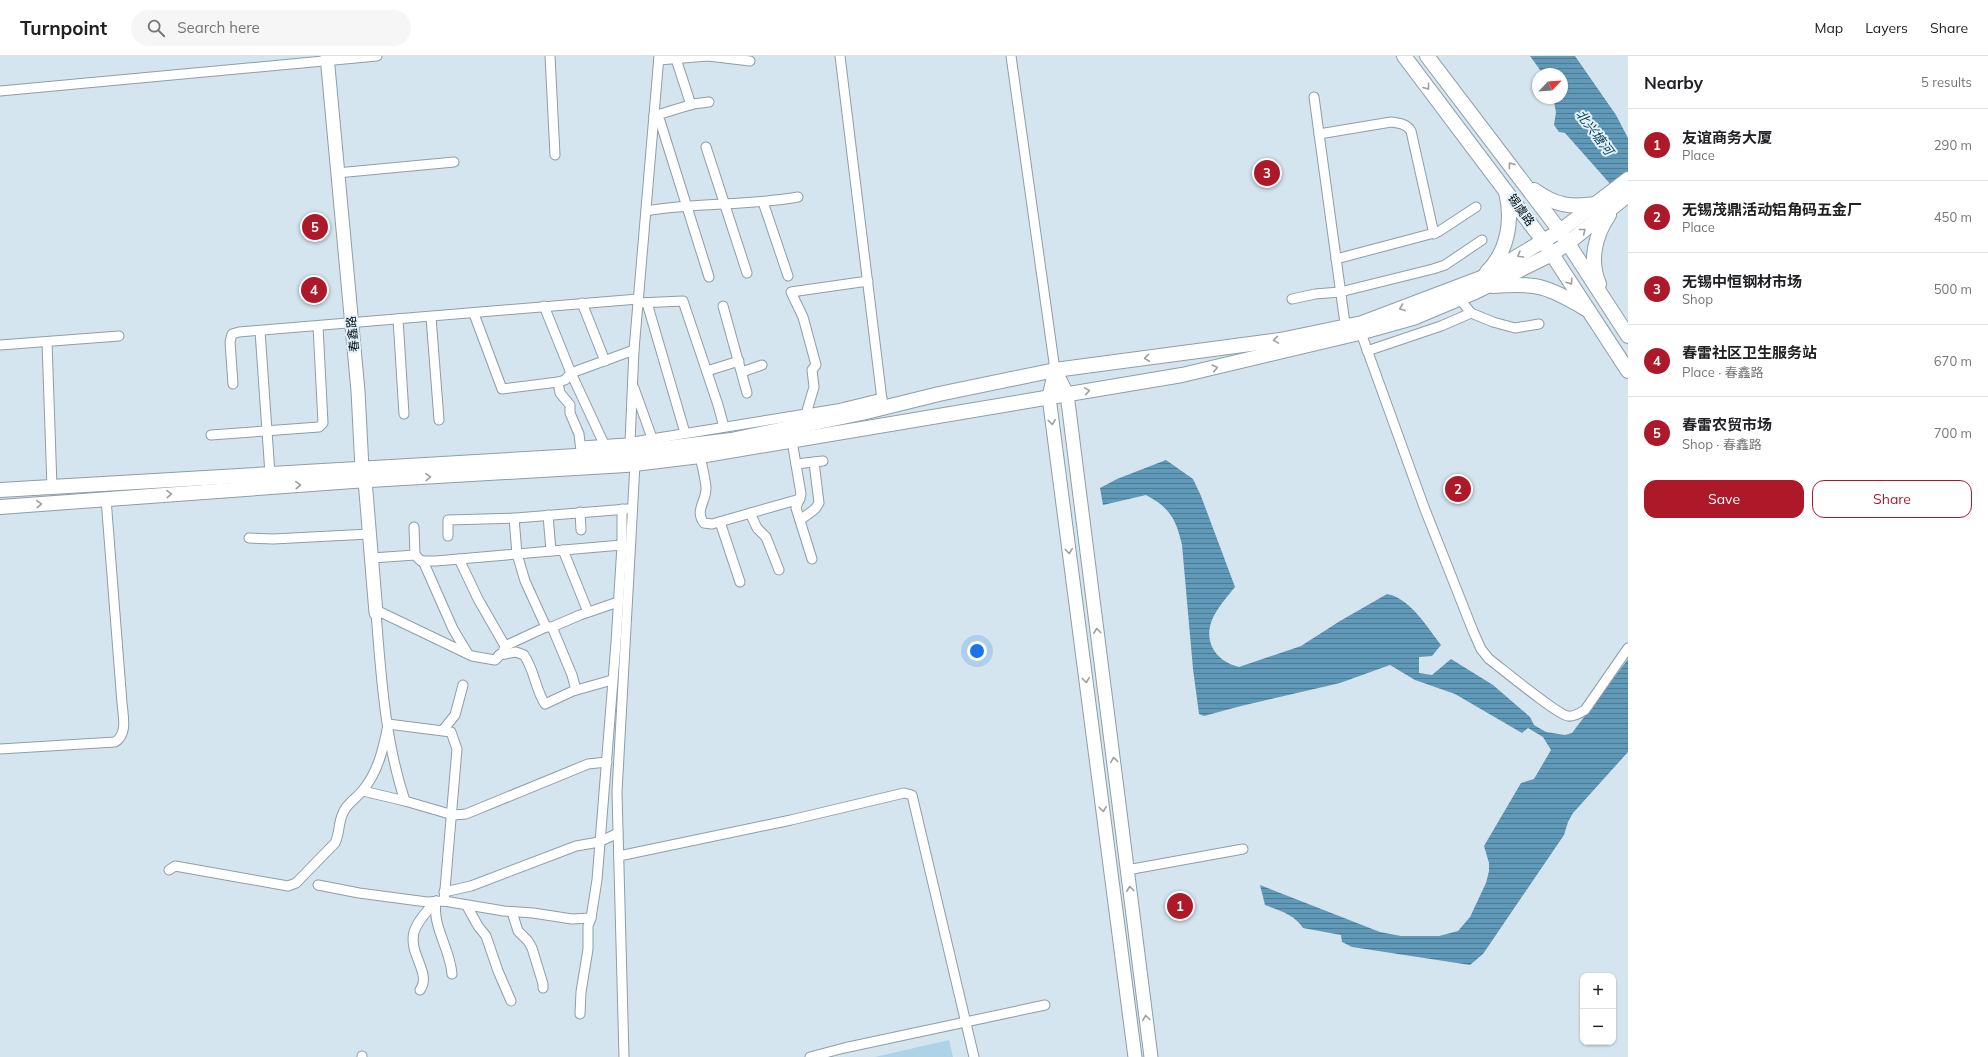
<!DOCTYPE html>
<html lang="en">
<head>
<meta charset="utf-8">
<style>
  body { margin:0; font-family:Mulish,"Noto Sans SC",sans-serif; background:#f6f6f6; color:#202124 }
  .controls { position:absolute; right:12px; bottom:12px; display:grid; overflow:hidden; border-radius:8px; box-shadow:0 1px 3px #0004 }
  .controls button { width:36px; height:36px; display:grid; place-items:center; padding:0; border:0; border-bottom:1px solid #e0e0e0; background:#fff; color:#202124; font:20px sans-serif }
  .compass { position:absolute; left:1532px; top:12px; width:36px; height:36px; border-radius:50%; background:#fff; box-shadow:0 1px 3px #0004; rotate:65deg }
  .you { position:absolute; left:977px; top:595px; width:14px; height:14px; margin:-10px; border:3px solid #fff; border-radius:50%; background:#1a73e8; box-shadow:0 0 0 6px #1a73e833 }
  .badge { display:grid; place-items:center; width:26px; height:26px; border-radius:50%; background:#ad1928; color:#fff; font-size:13px; font-weight:700 }
  .pin { position:absolute; translate:-50% -50%; border:2px solid #fff; box-shadow:0 1px 4px #0006 }
  .list { margin:0; padding:0; list-style:none }
  h2 { display:flex; justify-content:space-between; align-items:center; height:52px; margin:0; padding:0 16px; font-size:17px }
  h2 small { font-size:13px; font-weight:400; color:#757577 }
  .list li { display:grid; grid-template-columns:26px 1fr auto; gap:12px; align-items:center; box-sizing:border-box; height:72px; padding:0 16px; border-top:1px solid #e0e0e0 }
  .list b { display:block; font-size:15px; white-space:nowrap }
  .list p { margin:0; font-size:13px; white-space:nowrap; color:#757577 }
  .list em { font-size:13px; font-style:normal; color:#757577 }
  .actions { display:flex; gap:8px; padding:12px 16px }
  .actions a { flex:1; padding:9px 0; border:1px solid #ad1928; border-radius:12px; text-align:center; font-size:14px; color:#ad1928 }
  .actions .main { background:#ad1928; color:#fff }
  .icon { flex:none; width:22px; height:22px; fill:none; stroke:currentColor; stroke-width:2; stroke-linecap:round; stroke-linejoin:round }
  .map { position:relative; flex:none; width:1628px; height:1001px; overflow:hidden }
  header { display:flex; align-items:center; gap:24px; box-sizing:border-box; height:56px; padding:0 20px; background:#fff; border-bottom:1px solid #e0e0e0 }
  header strong { font-size:19px }
  nav { display:flex; gap:22px; margin-inline-start:auto; font-size:14px }
  .search { width:280px; height:36px; background:#f6f6f6; display:flex; align-items:center; gap:10px; box-sizing:border-box; padding:0 14px; border-radius:22px; color:#757577; font-size:15px }
  main { display:flex }
  aside { flex:1; background:#fff }
  .map>svg:first-child { display:block }
  .grass { fill:#aed2e6 }
  .water { fill:url(#water-rules) }
  .lines { fill:none; stroke-linecap:round; stroke-linejoin:round }
  .minor-casing { stroke:#8e9ea7; stroke-width:11 }
  .secondary-casing { stroke:#8e9ea7; stroke-width:15 }
  .primary-casing { stroke:#8e9ea7; stroke-width:16 }
  .minor { stroke:#fff; stroke-width:9 }
  .secondary { stroke:#fff; stroke-width:13 }
  .primary { stroke:#fff; stroke-width:14 }
  .oneway { stroke:#9c9e9f }
  .labels { text-anchor:middle; stroke-width:4; stroke-linejoin:round; paint-order:stroke }
  .street-label { font-size:12px; fill:#070d10; stroke:#e1f2fc }
  .water-label { font-size:13px; font-style:italic; fill:#134258; stroke:#e1f2fc }
</style>
</head>
<body>
<header>
<strong>Turnpoint</strong>
<div class="search"><svg class="icon" aria-label="search" viewBox="0 0 24 24"><circle cx="10" cy="10" r="6"/><path d="M15 15l6 6"/></svg>Search here</div>
<nav><a>Map</a><a>Layers</a><a>Share</a></nav>
</header>
<main>
<div class="map">
<svg width="1628" height="1001" viewBox="0 0 1628 1001">
  <defs>
    <pattern id="water-rules" width="6" height="5" patternUnits="userSpaceOnUse"><rect width="6" height="5" fill="#6199b8"/><path d="M0 2.5h6" fill="none" stroke="#4e7b94"/></pattern>
  </defs>
  <rect width="100%" height="100%" fill="#d4e5ef"/>
  <path class="grass" d="M949,984l4,17h-78z"/>
  <g class="water">
    <path d="M1530,0h45l41,59 12,23v66l-63,-71 -6,-1 -5,-7 2,-13 -3,-14h9v-24h-19z"/>
    <path d="M1166,404l27,19 8,17 34,91c-8,10 -18,21 -23,33 -9,23 5,42 27,47l62,-21 39,-25 47,-27c23,4 40,33 54,51l-9,11 -13,1v16l13,2 19,-16 42,26 37,32 4,8 12,7 19,3 7,-2 56,-74v93l-55,61 -5,9 -4,13 -81,119 -13,11 -118,-18 -10,-5 -1,-7 -38,-7c-9,-14 -23,-17 -38,-23l-5,-20 120,47 21,4h38l19,-5 12,-14 16,-34 3,-12v-8l-5,-17 37,-63 13,-4 17,-29 -8,-13 -15,-9 -6,5 -67,-39 -40,-14 -25,-15 -50,18 -99,23 -37,10 -5,-2 -6,-45 -11,-124c-6,-26 -12,-37 -36,-50l-43,10 -3,-17 17,-9z"/>
  </g>
  <g class="lines">
    <defs>
      <g id="minor">
        <path d="M550,0l5,99"/>
        <path d="M840,0l43,352"/>
        <path d="M1011,0l44,314"/>
        <path d="M676,3l15,46"/>
        <path d="M659,4l49,-4 42,5"/>
        <path d="M0,35l377,-35"/>
        <path d="M1314,41l32,234"/>
        <path d="M654,60l6,5 49,156"/>
        <path d="M654,60l39,-12 16,-2"/>
        <path d="M1319,78l72,-12c8,1 16,2 20,9l23,103"/>
        <path d="M706,91l41,126"/>
        <path d="M337,117l117,-11"/>
        <path d="M763,146l25,74"/>
        <path d="M646,155c50,-9 102,-5 152,-14"/>
        <path d="M1336,203l102,-27 38,-25"/>
        <path d="M1459,242l12,15 22,9 22,6 24,-4"/>
        <path d="M1292,243l23,-5 25,-2 93,-23 12,-4 37,-25"/>
        <path d="M582,247l23,58"/>
        <path d="M638,247l45,-2 35,104 6,22"/>
        <path d="M647,247l38,130"/>
        <path d="M544,250l27,67 33,71"/>
        <path d="M723,250l24,87"/>
        <path d="M474,258l28,75 56,-7"/>
        <path d="M431,261l8,103"/>
        <path d="M398,263l6,95"/>
        <path d="M260,275l10,143"/>
        <path d="M1361,277l63,174 49,124 8,18 8,10c12,9 69,56 79,57 6,1 12,-3 17,-6l43,-62"/>
        <path d="M47,286l5,145"/>
        <path d="M0,289l119,-9"/>
        <path d="M1367,295l74,-25 30,-13"/>
        <path d="M707,315l32,-10"/>
        <path d="M742,316l20,-7"/>
        <path d="M233,328l-3,-42 2,-8 7,-2 399,-33"/>
        <path d="M634,332l18,50"/>
        <path d="M806,358l8,-27 -2,-17 4,-5 -13,-48 -12,-25 77,-11"/>
        <path d="M211,379l108,-8 4,-4 -5,-97"/>
        <path d="M791,379l10,59 -5,14 16,51"/>
        <path d="M630,386l4,-92 25,-294"/>
        <path d="M581,390l46,-3 210,-34 45,-11"/>
        <path d="M581,395l-2,-17 -9,-21v-8l-10,-12 -2,-11 7,-2 6,-7 63,-23"/>
        <path d="M700,400c2,10 5,21 6,31 1,14 -12,23 -2,36l8,1 88,-25"/>
        <path d="M796,408l27,-3"/>
        <path d="M580,456l1,18"/>
        <path d="M750,457l7,15 9,9 13,33"/>
        <path d="M548,459l3,36"/>
        <path d="M514,462l3,36 8,27 21,46"/>
        <path d="M800,464l15,-11 4,-6 -5,-41"/>
        <path d="M720,466l20,60"/>
        <path d="M414,471l1,28"/>
        <path d="M448,480v-16l68,-2 111,-9"/>
        <path d="M249,482l24,1 96,-5"/>
        <path d="M563,494l25,62"/>
        <path d="M372,502l43,-3 6,6h15l186,-16"/>
        <path d="M459,503l19,40 27,47"/>
        <path d="M423,505l30,68 15,25"/>
        <path d="M376,554l96,46 23,4 8,-8 2,-6 41,-19h6l28,-12 38,-13"/>
        <path d="M376,557c5,62 9,128 29,188l48,14 13,-1 122,-50 19,-2"/>
        <path d="M552,571l20,48 4,15"/>
        <path d="M499,599l17,-3 8,3c11,16 11,34 21,49l28,-13 39,-11"/>
        <path d="M443,674l12,-15 8,-30"/>
        <path d="M0,693l115,-7c13,-8 8,-26 7,-39l-16,-204"/>
        <path d="M363,735l42,10"/>
        <path d="M619,800l172,-36 113,-27 8,2 62,262"/>
        <path d="M169,814l6,-4 113,20 8,-3 39,-40c5,-10 3,-20 8,-30 4,-10 14,-15 20,-23 15,-18 21,-43 25,-66l63,8 6,17 -13,152"/>
        <path d="M1127,814l116,-21"/>
        <path d="M318,829l41,8 68,9 17,-1 60,10 29,2 39,6 19,-1"/>
        <path d="M444,836l27,-6 105,-40 23,-4 19,-9"/>
        <path d="M436,845c-4,26 14,47 16,73"/>
        <path d="M467,850l11,20 8,10 12,35 13,30"/>
        <path d="M512,856l6,19 10,10 4,7 11,36v4"/>
        <path d="M420,934c12,-17 -12,-36 -6,-58 4,-12 14,-22 22,-31"/>
        <path d="M580,958l1,-22 7,-43v-23l3,-8 6,-38 19,-237 6,-98v-36"/>
        <path d="M362,1000v1"/>
        <path d="M624,1001l-7,-265 18,-328"/>
        <path d="M810,1001l34,-9 201,-43"/>
      </g>
      <g id="secondary">
        <path d="M327,0l31,335 4,78 3,11 11,133"/>
        <path d="M1055,314l12,24 84,663"/>
        <path d="M1055,314l-6,27 86,660"/>
      </g>
      <g id="primary">
        <path d="M1404,0l140,186 84,129"/>
        <path d="M1427,0l133,175 68,105"/>
        <path d="M1534,134c21,15 36,18 61,14"/>
        <path d="M1487,216c21,-21 26,-52 19,-80"/>
        <path d="M1599,228c-10,-23 -4,-49 10,-69"/>
        <path d="M1493,230c44,-4 56,1 93,23"/>
        <path d="M0,434l627,-37 104,-13 131,-27 77,-19 116,-24 225,-30 82,-17 119,-45 79,-47 68,-52"/>
        <path d="M0,451l353,-26 273,-16 74,-9 482,-81 177,-42 54,-15 62,-26 77,-38 16,-11 60,-48"/>
      </g>
    </defs>
    <use href="#minor" class="minor-casing"/>
    <use href="#secondary" class="secondary-casing"/>
    <use href="#primary" class="primary-casing"/>
    <use href="#minor" class="minor"/>
    <use href="#secondary" class="secondary"/>
    <use href="#primary" class="primary"/>
  </g>
  <defs><path id="oneway-chevron" d="M-2-3.5L2.5 0L-2 3.5" fill="none" stroke-width="1.6" stroke-linecap="round" stroke-linejoin="round"/></defs>
  <g class="oneway">
    <use href="#oneway-chevron" transform="translate(1427 31) rotate(52)"/>
    <use href="#oneway-chevron" transform="translate(1511 109) rotate(-126)"/>
    <use href="#oneway-chevron" transform="translate(1583 175) rotate(-38)"/>
    <use href="#oneway-chevron" transform="translate(1520 199) rotate(150)"/>
    <use href="#oneway-chevron" transform="translate(1570 226) rotate(57)"/>
    <use href="#oneway-chevron" transform="translate(1402 252) rotate(160)"/>
    <use href="#oneway-chevron" transform="translate(1276 284) rotate(171)"/>
    <use href="#oneway-chevron" transform="translate(1147 302) rotate(172)"/>
    <use href="#oneway-chevron" transform="translate(1215 312) rotate(-13)"/>
    <use href="#oneway-chevron" transform="translate(1087 335) rotate(-9)"/>
    <use href="#oneway-chevron" transform="translate(1052 366) rotate(83)"/>
    <use href="#oneway-chevron" transform="translate(428 421) rotate(-3)"/>
    <use href="#oneway-chevron" transform="translate(298 429) rotate(-4)"/>
    <use href="#oneway-chevron" transform="translate(169 438) rotate(-4)"/>
    <use href="#oneway-chevron" transform="translate(39 448) rotate(-4)"/>
    <use href="#oneway-chevron" transform="translate(1069 495) rotate(83)"/>
    <use href="#oneway-chevron" transform="translate(1097 575) rotate(-97)"/>
    <use href="#oneway-chevron" transform="translate(1086 624) rotate(83)"/>
    <use href="#oneway-chevron" transform="translate(1114 704) rotate(-97)"/>
    <use href="#oneway-chevron" transform="translate(1103 753) rotate(83)"/>
    <use href="#oneway-chevron" transform="translate(1130 833) rotate(-97)"/>
    <use href="#oneway-chevron" transform="translate(1146 962) rotate(-97)"/>
  </g>
  <g class="labels">
    <g class="street-label">
      <text transform="translate(1521 154) rotate(54)" y="4">锡虞路</text>
      <text transform="translate(353 278) rotate(-96)" y="4">春鑫路</text>
    </g>
    <g class="water-label">
      <text transform="translate(1595 76) rotate(53)" y="5">北兴塘河</text>
    </g>
  </g>
</svg>
<div class="controls">
<button>+</button>
<button>−</button>
</div>
<svg class="compass" viewBox="-18 -18 36 36"><path d="M0-13l5 13h-10z" fill="#e53935"/><path d="M0 13l5-13h-10z" fill="#757577"/></svg>
<div class="you"></div>
<div class="pin badge" style="left:1180px;top:850px">1</div>
<div class="pin badge" style="left:1458px;top:433px">2</div>
<div class="pin badge" style="left:1267px;top:117px">3</div>
<div class="pin badge" style="left:314px;top:234px">4</div>
<div class="pin badge" style="left:315px;top:171px">5</div>
</div>
<aside>
<h2>Nearby<small>5 results</small></h2>
<ul class="list">
<li><span class="badge">1</span><div><b>友谊商务大厦</b><p>Place</p></div><em>290 m</em></li>
<li><span class="badge">2</span><div><b>无锡茂鼎活动铝角码五金厂</b><p>Place</p></div><em>450 m</em></li>
<li><span class="badge">3</span><div><b>无锡中恒钢材市场</b><p>Shop</p></div><em>500 m</em></li>
<li><span class="badge">4</span><div><b>春雷社区卫生服务站</b><p>Place · 春鑫路</p></div><em>670 m</em></li>
<li><span class="badge">5</span><div><b>春雷农贸市场</b><p>Shop · 春鑫路</p></div><em>700 m</em></li>
</ul>
<div class="actions"><a class="main">Save</a><a>Share</a></div>
</aside>
</main>
</body>
</html>
